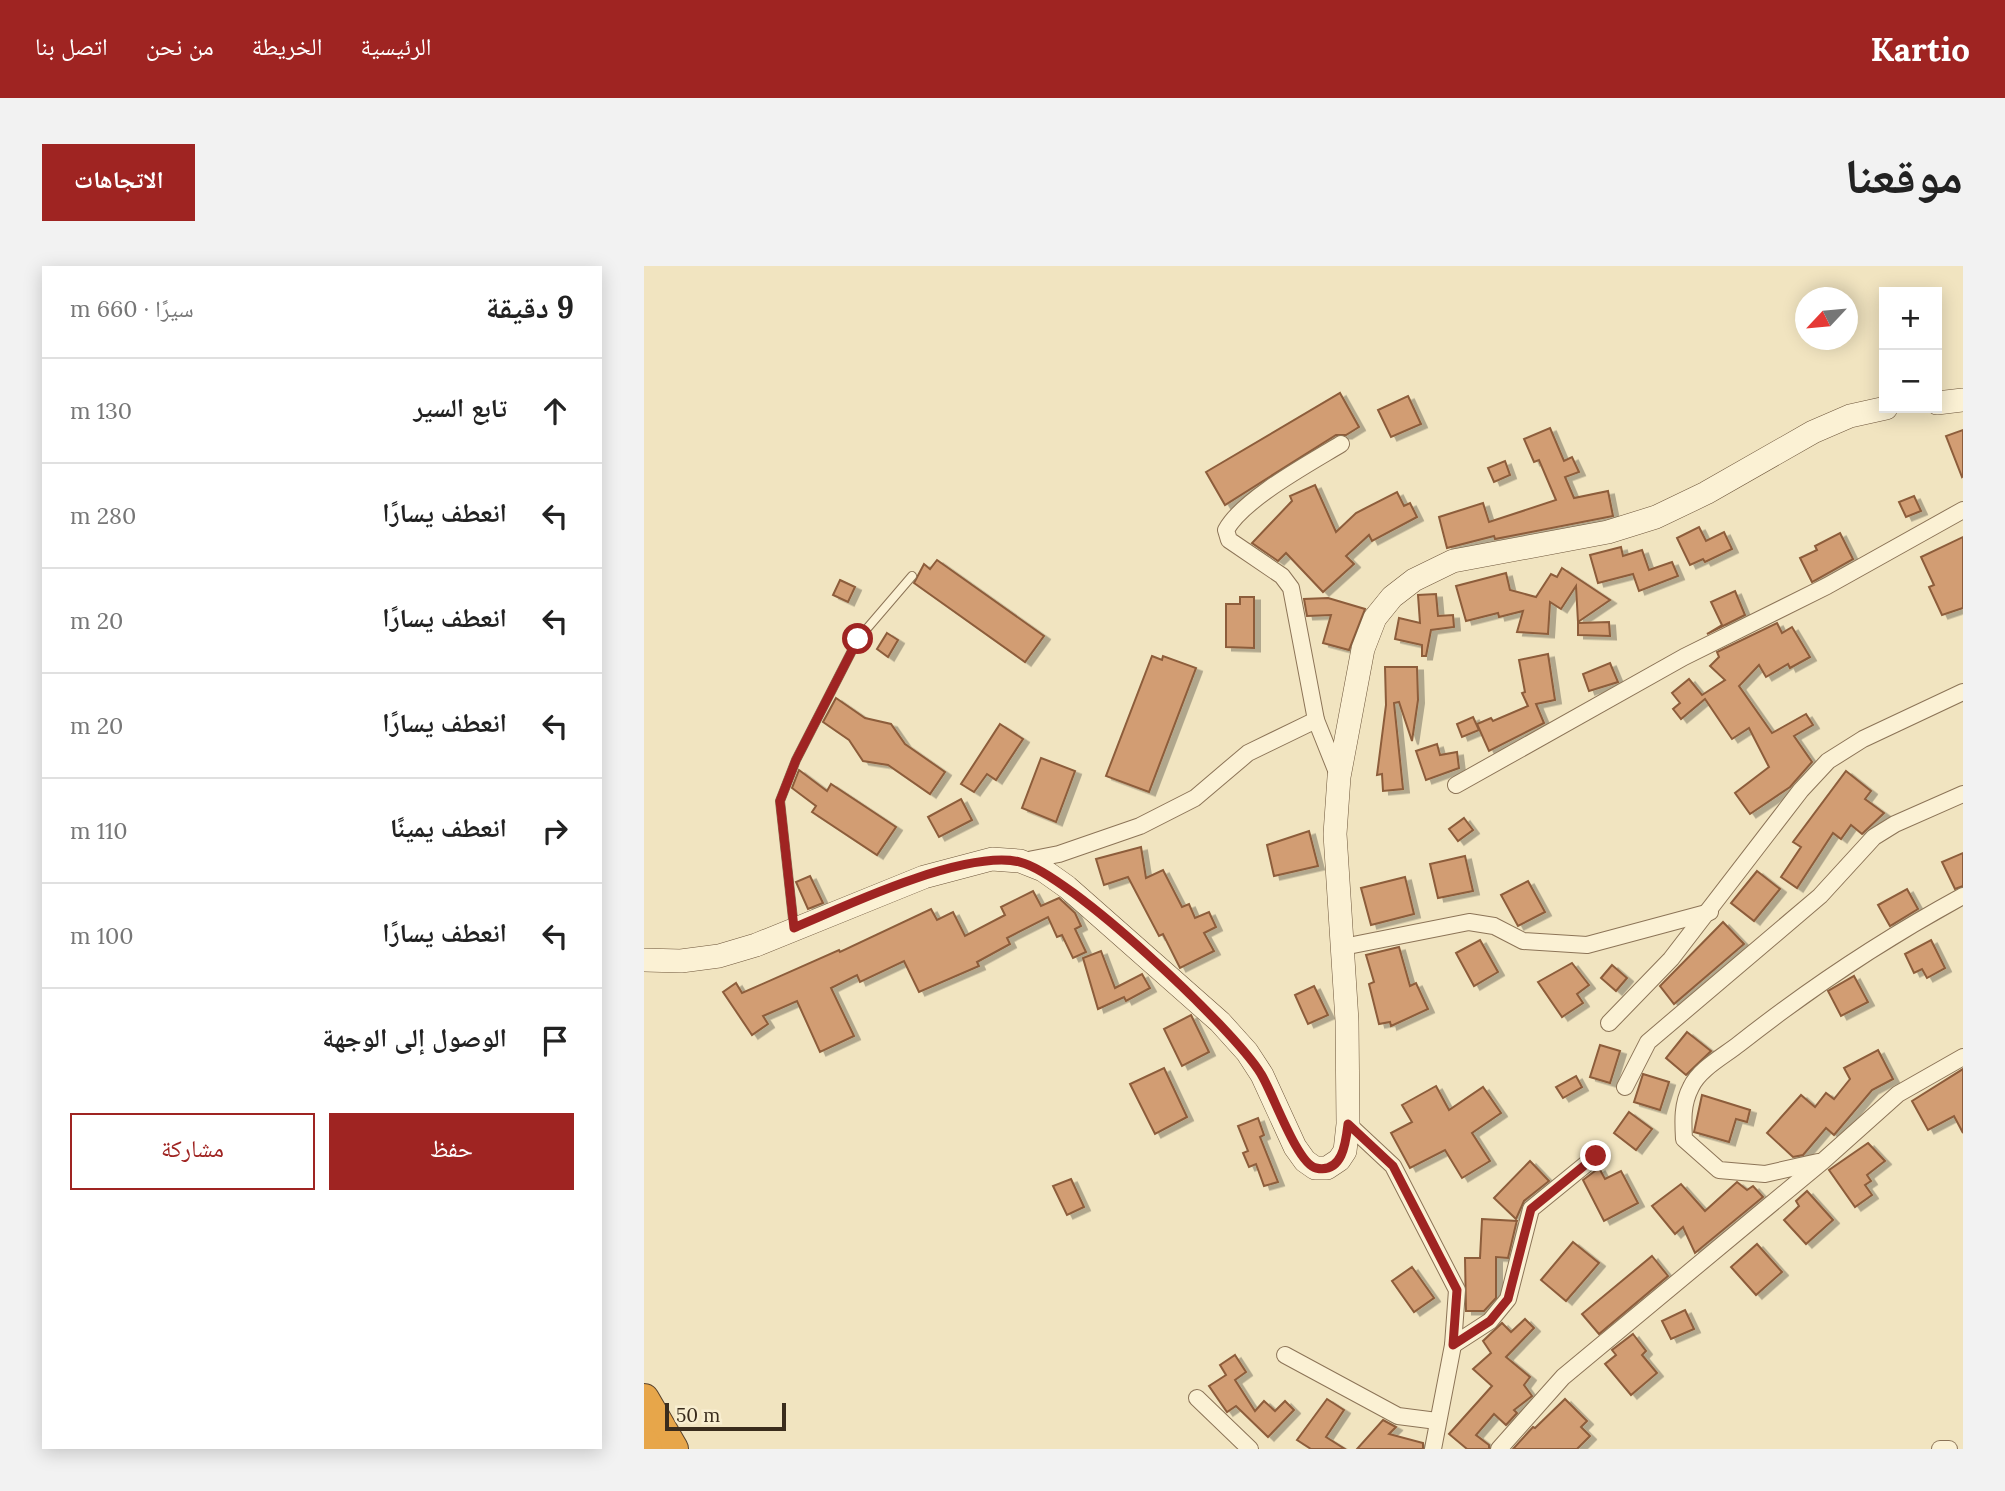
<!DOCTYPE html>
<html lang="ar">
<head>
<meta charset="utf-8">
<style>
  body { margin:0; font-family:Lora,"Noto Naskh Arabic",serif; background:#f2f2f2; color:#222; direction:rtl }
  .controls { position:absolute; right:21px; top:21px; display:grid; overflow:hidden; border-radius:0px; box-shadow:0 4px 18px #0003 }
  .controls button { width:63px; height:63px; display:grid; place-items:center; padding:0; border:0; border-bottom:2px solid #e0e0e0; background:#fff; color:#222; font:35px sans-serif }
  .compass { position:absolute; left:1151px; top:21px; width:63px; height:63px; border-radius:50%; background:#fff; box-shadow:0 4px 18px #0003; rotate:244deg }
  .scale { position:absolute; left:21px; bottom:18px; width:121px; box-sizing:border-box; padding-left:7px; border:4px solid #3a2c1c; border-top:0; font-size:19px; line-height:24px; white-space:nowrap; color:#3a2c1c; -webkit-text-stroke:5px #f8eed0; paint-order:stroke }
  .stop { position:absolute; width:21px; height:21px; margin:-16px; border:5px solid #9f2422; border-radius:50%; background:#fff }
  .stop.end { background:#9f2422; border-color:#fff; box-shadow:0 2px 7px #0008 }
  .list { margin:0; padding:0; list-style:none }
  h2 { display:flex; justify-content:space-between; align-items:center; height:91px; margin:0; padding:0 28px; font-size:30px }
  h2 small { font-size:23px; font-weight:400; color:#767676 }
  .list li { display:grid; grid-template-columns:46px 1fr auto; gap:21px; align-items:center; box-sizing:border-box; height:105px; padding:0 28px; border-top:2px solid #e0e0e0 }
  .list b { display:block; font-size:26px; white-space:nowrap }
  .list em { font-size:23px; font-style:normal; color:#767676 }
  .actions { display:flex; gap:14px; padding:21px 28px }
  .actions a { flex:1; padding:16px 0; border:2px solid #9f2422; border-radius:0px; text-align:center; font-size:24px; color:#9f2422 }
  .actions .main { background:#9f2422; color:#fff }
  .icon { flex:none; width:38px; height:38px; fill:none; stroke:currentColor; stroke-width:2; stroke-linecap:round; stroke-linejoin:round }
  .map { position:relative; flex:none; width:1319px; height:1183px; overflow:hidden; direction:ltr; border-radius:0px }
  header { display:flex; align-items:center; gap:42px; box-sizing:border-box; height:98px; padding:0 35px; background:#9f2422; color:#fff }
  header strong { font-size:33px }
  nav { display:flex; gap:38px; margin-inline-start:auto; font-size:24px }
  .intro { display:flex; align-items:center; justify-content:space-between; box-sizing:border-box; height:168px; padding:0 42px }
  h1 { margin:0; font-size:49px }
  .button { padding:18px 32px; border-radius:0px; background:#9f2422; color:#fff; font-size:24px; font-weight:700 }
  main { display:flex; gap:42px; padding:0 42px }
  aside { flex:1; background:#fff; border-radius:0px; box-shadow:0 4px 18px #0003 }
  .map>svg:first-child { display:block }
  .building { fill:#d29d73; stroke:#8d5d3b; stroke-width:2; filter:url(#shadow) }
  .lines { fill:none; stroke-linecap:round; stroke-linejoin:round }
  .service-casing { stroke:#8c7457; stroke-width:10 }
  .minor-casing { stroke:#8c7457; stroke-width:18 }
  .secondary-casing { stroke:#6d553a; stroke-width:24 }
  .motorway-casing { stroke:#59422b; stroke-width:32 }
  .service { stroke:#fbf1d4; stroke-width:8 }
  .minor { stroke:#fbf1d4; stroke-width:16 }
  .secondary { stroke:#fbf1d4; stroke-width:23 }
  .motorway { stroke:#e7a64a; stroke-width:30 }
  .route { stroke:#9f2422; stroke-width:9 }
</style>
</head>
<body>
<header>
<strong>Kartio</strong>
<nav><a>الرئيسية</a><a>الخريطة</a><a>من نحن</a><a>اتصل بنا</a></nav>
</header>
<div class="intro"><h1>موقعنا</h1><a class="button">الاتجاهات</a></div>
<main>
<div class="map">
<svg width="1319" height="1183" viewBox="0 0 1319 1183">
  <defs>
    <filter id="shadow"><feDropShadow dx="6" dy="3.5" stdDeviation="0" flood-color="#0004"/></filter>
  </defs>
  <rect width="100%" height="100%" fill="#f1e4c0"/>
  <g class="building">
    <path d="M696,127l19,34 -13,8h-10l-111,70 -19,-33z"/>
    <path d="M764,130l13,28 -30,13 -13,-27z"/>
    <path d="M906,162l14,33 8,-4 7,15 -14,5 9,21 34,-7 5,25 -118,23 -1,-3 -47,12 -8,-31 44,-14 6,19 67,-22 -17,-40 -5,2 -10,-23z"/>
    <path d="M1319,164v46l-1,1 -16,-41z"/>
    <path d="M861,195l5,14 -16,7 -6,-14z"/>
    <path d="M671,219l21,47 20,-19 41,-21 7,14 6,-3 7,14 -45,24 -3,-6 -23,21 8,8 -31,28 -37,-39 -8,8 -26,-18 40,-42 -2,-5z"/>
    <path d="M1270,230l7,15 -15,6 -7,-15z"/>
    <path d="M1055,261l7,14 18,-9 8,17 -27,13 -2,-3 -13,6 -13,-27z"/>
    <path d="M1196,267l13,26 -41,23 -12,-24 17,-8 -2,-4z"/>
    <path d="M1319,271v71l-21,7 -13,-28 5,-2 -13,-28z"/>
    <path d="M977,281l2,9 19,-6 7,20 23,-8 6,14 -39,15 -6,-17 -35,9 -8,-28z"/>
    <path d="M293,294l107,76 -19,26 -111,-79 10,-19 6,5z"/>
    <path d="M918,302l48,32 -32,22 -2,-36 -15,23 -11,-7 -2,32 -31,-2 6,-21 -24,6 -1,-4 -32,8 -10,-35 50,-13 4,17 26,7 15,-23 6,3z"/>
    <path d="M196,314l15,7 -7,15 -15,-7z"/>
    <path d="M1091,325l10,24 -38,19 15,-9 -11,-23z"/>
    <path d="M792,328l2,22 15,-1 1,12 -23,3 -5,26h-4v-11l-27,-6 4,-21 21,5 -2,-28z"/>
    <path d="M596,331h14v51l-28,-1v-43h14z"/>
    <path d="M684,332l37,11 -16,41 -26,-7 8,-28 -24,1 -3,-17z"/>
    <path d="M965,356l1,14 -32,-1v-12z"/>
    <path d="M1133,357l5,10 10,-6 18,30 -20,11 -2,-4 -22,13 -7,-12 -20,21 33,47 34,-19 7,11 -19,11 18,26 -22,25 -40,27 -15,-21 34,-26 -20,-39 -17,11 -27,-40 -24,20 -8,-10 7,-6 -8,-10 17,-14 13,16 23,-15 -15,-14 9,-9 -2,-5z"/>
    <path d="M243,367l11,7 -10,17 -11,-8z"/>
    <path d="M904,388l7,46 -19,4 8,19 -55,28 -12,-27 14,-6 2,3 35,-15 -6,-13 3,-1 -6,-32z"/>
    <path d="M508,390l10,4 1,-4 33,12 -47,124 -43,-16z"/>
    <path d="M966,397l8,19 -29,9 -6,-17z"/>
    <path d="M741,401h32l1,33 -6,41 -13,-39 -5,1 9,86 -20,2 -1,-17 -5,1 9,-70z"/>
    <path d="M192,432l29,20 26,6 14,20 40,28 -15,22 -42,-29 -25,-4 -14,-21 -26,-18z"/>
    <path d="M829,451l6,13 -17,7 -5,-13z"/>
    <path d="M356,458l23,15 -27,41 -9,-6 -13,18 -13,-8z"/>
    <path d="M793,478l3,11 17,-3 2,16 -33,12 -10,-29z"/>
    <path d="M397,492l34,13 -19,51 -34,-14z"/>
    <path d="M155,504l28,21 4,-7 65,43 -19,28 -65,-43 4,-6 -24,-18z"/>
    <path d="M1202,505l25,20 -6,8 19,14 -22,21 -11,-9 -10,14 -8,-6 -36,55 -16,-11 20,-30 -8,-5z"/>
    <path d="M317,533l11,21 -33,17 -11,-20z"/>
    <path d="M820,552l9,12 -15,11 -9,-12z"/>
    <path d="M665,565l9,35 -44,10 -7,-31z"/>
    <path d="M497,581l5,31 17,-8 19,37 7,-3 6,14 14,-6 7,15 -12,6 10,18 -34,17 -17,-34 -4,2 -31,-59 -24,8 -8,-26z"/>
    <path d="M1319,587v33l-8,3 -13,-27z"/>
    <path d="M821,590l8,35 -35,7 -8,-34z"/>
    <path d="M1113,605l23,18 -26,32 -23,-18z"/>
    <path d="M166,610l13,27 -15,6 -12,-27z"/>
    <path d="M761,611l9,37 -43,11 -10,-37z"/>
    <path d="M884,615l17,31 -27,14 -17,-31z"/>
    <path d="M1263,623l11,20 -28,17 -12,-21z"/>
    <path d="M389,625l8,15 18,-8 16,15 6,13 -6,3 11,23 -13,6 -11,-23 -5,2 -9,-20 -41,21 3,6 -33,18 2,4 -60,26 -15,-31 -44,21 -3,-7 -26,13 23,48 -34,16 -23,-51 -34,15 5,8 -16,11 -29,-43 13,-9 6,10 97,-43 1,2 91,-43 6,11 16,-8 12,24 40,-21 -4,-8z"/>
    <path d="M1079,656l21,22 -70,60 -14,-18z"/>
    <path d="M836,674l18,32 -24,14 -18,-33z"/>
    <path d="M1287,674l14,28 -18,10 -5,-9 -8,4 -9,-19z"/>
    <path d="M755,681l11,39 6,-3 12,26 -37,17 -1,-4 -11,2 -10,-40 5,-2 -8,-27z"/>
    <path d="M457,685l14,37 27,-14 8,14 -24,13 -2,-4 -26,12 -15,-51z"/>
    <path d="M928,697l17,22 -12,9 6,9 -21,14 -24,-35z"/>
    <path d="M968,699l15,13 -11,13 -15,-13z"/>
    <path d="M1210,710l14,26 -27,14 -13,-25z"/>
    <path d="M670,720l14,29 -20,9 -13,-29z"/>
    <path d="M547,749l18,37 -27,14 -18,-37z"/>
    <path d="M1043,766l24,19 -25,24 -20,-17z"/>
    <path d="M956,779l20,6 -10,32 -20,-6z"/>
    <path d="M1234,784l15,29 -21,11 -38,45 -8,-7 -23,27 -10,2 -26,-24 34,-38 14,12 11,-14 8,6 16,-20 -6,-11z"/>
    <path d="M520,802l23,49 -32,17 -25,-50z"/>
    <path d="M1319,803v64l-9,-17 -26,14 -16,-29z"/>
    <path d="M999,808l26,8 -9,28 -26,-8z"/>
    <path d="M932,810l6,11 -19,11 -7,-11z"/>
    <path d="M792,820l13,24 34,-23 18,26 -29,20 18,28 -28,17 -17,-28 -35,18 -19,-35 21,-11 -10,-17z"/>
    <path d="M1058,829l48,15 -3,12 -11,-3 -7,23 -35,-10z"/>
    <path d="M985,846l23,17 -16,21 -22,-17z"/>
    <path d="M614,852l6,17 -4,2 18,45 -14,4 -8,-22 -7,3 -6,-14 5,-2 -10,-25z"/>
    <path d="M1224,877l17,18 -18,14 4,6 -6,4 7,10 -17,12 -26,-37z"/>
    <path d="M886,895l19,20 -25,20 -8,18 -22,-21z"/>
    <path d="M955,902l6,11 16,-8 17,32 -34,18 -21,-41z"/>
    <path d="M427,913l13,28 -17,8 -14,-29z"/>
    <path d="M1093,916l10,8 6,-4 10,11 -68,56 -12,-26 -8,7 -23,-28 29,-22 24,27z"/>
    <path d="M1163,925l26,29 -27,24 -22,-24 15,-14 -3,-5z"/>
    <path d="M838,953l35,2 -1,3 -8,34 -12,-1v41l-12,13h-18l-1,-53h15z"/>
    <path d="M929,976l26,21 -33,38 -25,-21z"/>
    <path d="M1113,978l25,28 -26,23 -25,-28z"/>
    <path d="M1008,990l16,20 -69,58 -17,-20z"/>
    <path d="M768,1001l22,31 -20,14 -22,-31z"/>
    <path d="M1041,1044l9,19 -23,10 -9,-18z"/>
    <path d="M881,1053l9,9 -28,29 24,20 -6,8 8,11 -18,14 3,3 -11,12 -12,-11 -18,21 13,10v4h-22l-18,-15 43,-48 -19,-17 18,-16 -8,-12 19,-18 9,9z"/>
    <path d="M989,1068l13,17 -4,4 15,18 -26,22 -26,-31 11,-9 -4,-5z"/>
    <path d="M591,1089l11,17 -11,8 20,31 9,-10 11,10 10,-10 9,9 -26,27 -32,-31 -9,6 -18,-26 17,-11 -6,-10z"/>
    <path d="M683,1133l17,11 -18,27 19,12h-34l-14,-9z"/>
    <path d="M921,1133l22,22 -6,6 9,9 -13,13h-64l20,-22 2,1z"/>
    <path d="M739,1154l13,7 -7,7 34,9v6h-66z"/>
  </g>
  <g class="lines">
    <defs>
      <path id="service" d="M150,662l-14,-127 16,-41 62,-121 54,-63"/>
      <g id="minor">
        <path d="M694,509l-22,-55 -25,-132 -9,-12 -53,-36 -3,-10c17,-31 84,-67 115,-86"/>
        <path d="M812,519l228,-128 143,-71 136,-76"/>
        <path d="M379,595l36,-7 81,-28 55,-28 53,-45 68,-33"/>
        <path d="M699,681l126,-25 25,4 29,15 64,4 123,-33"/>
        <path d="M965,757l62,-64 130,-169 27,-29 35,-22 100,-47"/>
        <path d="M981,821l23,-45 172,-146 54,-59 21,-13 68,-30"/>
        <path d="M704,858l45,42 64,124 -4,55 -20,104"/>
        <path d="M1174,896l-53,12 -46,-4 -35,-31c-1,-18 -2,-35 7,-52 8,-18 33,-31 48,-43 71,-56 145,-105 224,-148"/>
        <path d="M809,1079l37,-24 18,-22 23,-90 65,-53"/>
        <path d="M641,1089l113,61 39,5"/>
        <path d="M553,1132l53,51"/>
        <path d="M855,1183l64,-72 260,-216 75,-67 65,-37"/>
        <path d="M1296,1183h9"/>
      </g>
      <g id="secondary">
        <path d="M1293,137l26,-3"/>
        <path d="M0,694l37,1 38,-5 37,-11 168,-68 68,-18 28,2 23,9 24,17 153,135 27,30 15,23 33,72 10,14 10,7h12l12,-8 6,-9 3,-27 -1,-103 -12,-187 4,-57 24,-128 12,-31 17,-21 22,-17 39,-19 155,-29 48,-15 50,-24 107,-61 37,-16 36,-8"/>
      </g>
      <g id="motorway">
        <path d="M0,1133l29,50"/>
        <path d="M0,1177l3,6"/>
      </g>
    </defs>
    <use href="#service" class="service-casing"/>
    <use href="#minor" class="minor-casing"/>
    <use href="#secondary" class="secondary-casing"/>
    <use href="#motorway" class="motorway-casing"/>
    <use href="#service" class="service"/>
    <use href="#minor" class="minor"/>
    <use href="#secondary" class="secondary"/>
    <use href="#motorway" class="motorway"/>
  </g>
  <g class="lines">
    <path class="route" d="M214,373l-62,121 -16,41 14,127c52,-23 172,-79 226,-66 48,11 214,167 241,212 12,19 36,90 55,94 27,6 30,-27 32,-44l45,42 64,124 -4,55 37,-24 18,-22 23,-90 65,-53"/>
  </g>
</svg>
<div class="controls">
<button>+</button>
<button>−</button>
</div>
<svg class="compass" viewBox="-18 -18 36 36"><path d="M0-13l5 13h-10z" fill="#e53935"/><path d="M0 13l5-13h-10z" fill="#767676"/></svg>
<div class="scale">50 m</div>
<div class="stop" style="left:214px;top:373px"></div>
<div class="stop end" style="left:952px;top:890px"></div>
</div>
<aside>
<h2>9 دقيقة<small>سيرًا · 660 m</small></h2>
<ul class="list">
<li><svg class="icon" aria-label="ahead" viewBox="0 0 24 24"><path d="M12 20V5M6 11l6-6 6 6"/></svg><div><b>تابع السير</b></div><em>130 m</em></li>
<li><svg class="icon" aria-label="left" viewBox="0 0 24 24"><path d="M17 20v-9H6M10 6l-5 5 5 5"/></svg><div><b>انعطف يسارًا</b></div><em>280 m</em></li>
<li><svg class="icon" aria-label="left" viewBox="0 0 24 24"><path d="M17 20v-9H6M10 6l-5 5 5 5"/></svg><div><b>انعطف يسارًا</b></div><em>20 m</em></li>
<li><svg class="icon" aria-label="left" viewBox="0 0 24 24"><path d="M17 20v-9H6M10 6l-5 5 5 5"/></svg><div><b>انعطف يسارًا</b></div><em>20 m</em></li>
<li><svg class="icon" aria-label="right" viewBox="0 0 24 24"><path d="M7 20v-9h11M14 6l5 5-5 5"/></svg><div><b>انعطف يمينًا</b></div><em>110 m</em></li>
<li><svg class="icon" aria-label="left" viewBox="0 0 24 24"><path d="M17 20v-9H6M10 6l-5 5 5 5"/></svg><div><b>انعطف يسارًا</b></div><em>100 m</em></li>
<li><svg class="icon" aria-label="arrive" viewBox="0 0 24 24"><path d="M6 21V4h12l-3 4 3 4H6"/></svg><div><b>الوصول إلى الوجهة</b></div></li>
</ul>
<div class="actions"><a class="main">حفظ</a><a>مشاركة</a></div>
</aside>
</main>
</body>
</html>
